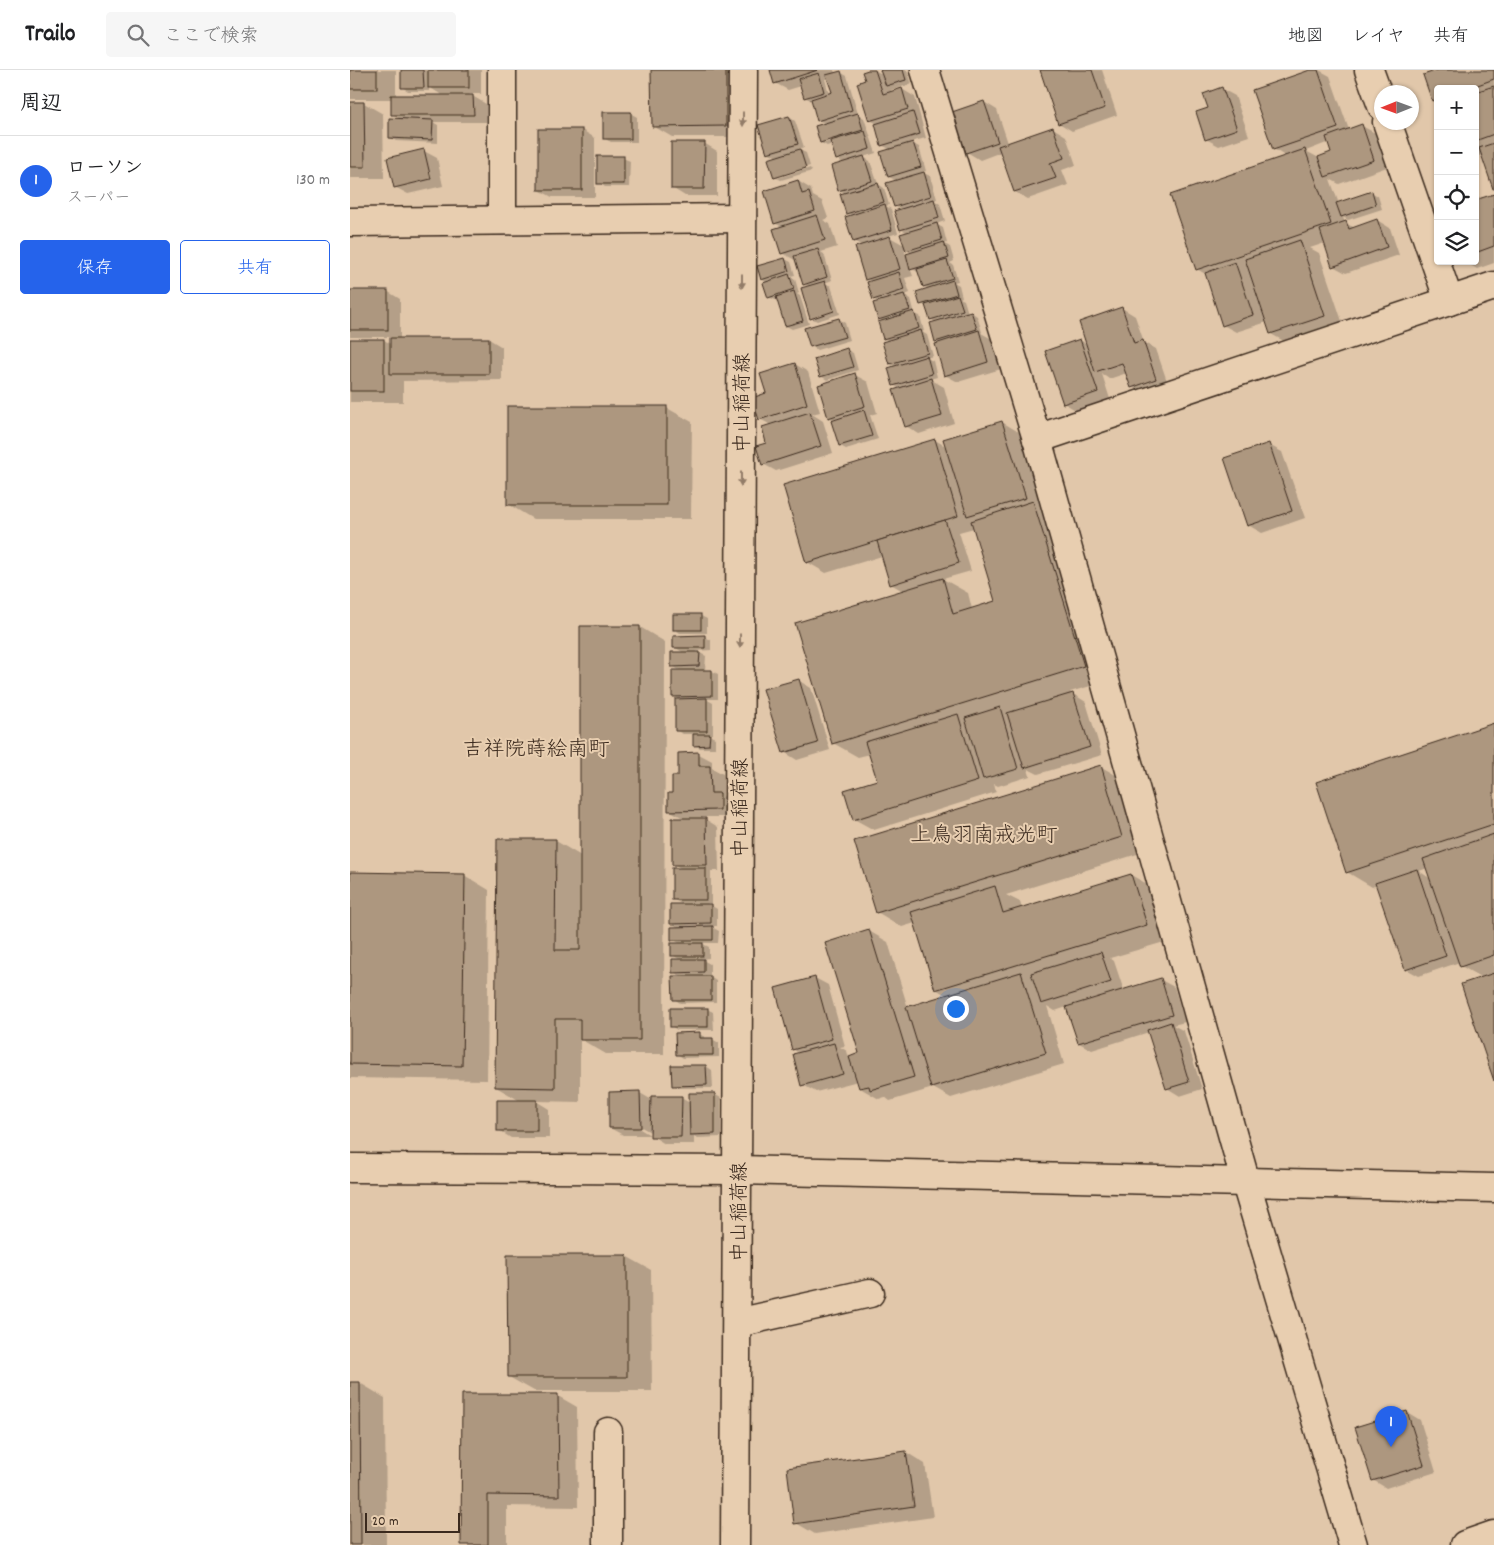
<!DOCTYPE html>
<html lang="ja">
<head>
<meta charset="utf-8">
<style>
  body { margin:0; font-family:Dekko,"Klee One",sans-serif; background:#f6f6f6; color:#202124 }
  .controls { position:absolute; right:15px; top:15px; display:grid; overflow:hidden; border-radius:5px; box-shadow:0 1px 4px #0004 }
  .controls button { width:45px; height:45px; display:grid; place-items:center; padding:0; border:0; border-bottom:1px solid #e0e0e0; background:#fff; color:#202124; font:25px sans-serif }
  .compass { position:absolute; left:1024px; top:15px; width:45px; height:45px; border-radius:50%; background:#fff; box-shadow:0 1px 4px #0004; rotate:269deg }
  .scale { position:absolute; left:15px; bottom:12px; width:95px; box-sizing:border-box; padding-left:5px; border:2px solid #3b2a1e; border-top:0; font-size:14px; line-height:18px; white-space:nowrap; color:#3b2a1e; -webkit-text-stroke:4px #e8ceb0; paint-order:stroke }
  .you { position:absolute; left:605px; top:938px; width:18px; height:18px; margin:-12px; border:4px solid #fff; border-radius:50%; background:#1a73e8; box-shadow:0 0 0 8px #1a73e833 }
  .badge { display:grid; place-items:center; width:32px; height:32px; border-radius:50%; background:#2563eb; color:#fff; font-size:16px; font-weight:700 }
  .pin { position:absolute; translate:-50% -41px; filter:drop-shadow(0 1px 2px #0008) }
  .pin::after { content:''; position:absolute; top:26px; width:18px; height:15px; background:inherit; clip-path:polygon(0 0,100% 0,50% 100%) }
  .list { margin:0; padding:0; list-style:none }
  h2 { display:flex; justify-content:space-between; align-items:center; height:65px; margin:0; padding:0 20px; font-size:21px }
  h2 small { font-size:16px; font-weight:400; color:#757577 }
  .list li { display:grid; grid-template-columns:32px 1fr auto; gap:15px; align-items:center; box-sizing:border-box; height:90px; padding:0 20px; border-top:1px solid #e0e0e0 }
  .list b { display:block; font-size:19px; white-space:nowrap }
  .list p { margin:0; font-size:16px; white-space:nowrap; color:#757577 }
  .list em { font-size:16px; font-style:normal; color:#757577 }
  .actions { display:flex; gap:10px; padding:15px 20px }
  .actions a { flex:1; padding:11px 0; border:1px solid #2563eb; border-radius:5px; text-align:center; font-size:18px; color:#2563eb }
  .actions .main { background:#2563eb; color:#fff }
  .icon { flex:none; width:28px; height:28px; fill:none; stroke:currentColor; stroke-width:2; stroke-linecap:round; stroke-linejoin:round }
  .map { position:relative; flex:none; width:1144px; height:1475px; overflow:hidden }
  header { display:flex; align-items:center; gap:30px; box-sizing:border-box; height:70px; padding:0 25px; background:#fff; border-bottom:1px solid #e0e0e0 }
  header strong { font-size:24px }
  nav { display:flex; gap:28px; margin-inline-start:auto; font-size:18px }
  .search { width:350px; height:45px; background:#f6f6f6; display:flex; align-items:center; gap:12px; box-sizing:border-box; padding:0 18px; border-radius:5px; color:#757577; font-size:19px }
  main { display:flex }
  aside { flex:1; background:#fff }
  .map>svg:first-child { display:block }
  .shadow { fill:#0003; fill-rule:evenodd }
  .building { fill:#ad977f; stroke:#3b2a1e }
  .lines { fill:none; stroke-linecap:round; stroke-linejoin:round }
  .minor-casing { stroke:#3b2a1e; stroke-width:31 }
  .tertiary-casing { stroke:#3b2a1e; stroke-width:31 }
  .secondary-casing { stroke:#3b2a1e; stroke-width:31 }
  .minor { stroke:#e8ceb0; stroke-width:28 }
  .tertiary { stroke:#e8ceb0; stroke-width:28 }
  .secondary { stroke:#e8ceb0; stroke-width:28 }
  .oneway { fill:#927c67 }
  .labels { text-anchor:middle; stroke-width:4; stroke-linejoin:round; paint-order:stroke }
  .street-label { font-size:20px; fill:#3b2a1e; stroke:#e8ceb0 }
  .neighbourhood-label { font-size:21px; fill:#3b2a1e; stroke:#e8ceb0 }
</style>
</head>
<body>
<header>
<strong>Trailo</strong>
<div class="search"><svg class="icon" aria-label="search" viewBox="0 0 24 24"><circle cx="10" cy="10" r="6"/><path d="M15 15l6 6"/></svg>ここで検索</div>
<nav><a>地図</a><a>レイヤ</a><a>共有</a></nav>
</header>
<main>
<aside>
<h2>周辺<small></small></h2>
<ul class="list">
<li><span class="badge">1</span><div><b>ローソン</b><p>スーパー</p></div><em>130 m</em></li>
</ul>
<div class="actions"><a class="main">保存</a><a>共有</a></div>
</aside>
<div class="map">
<svg width="1144" height="1475" viewBox="0 0 1144 1475">
  <rect width="100%" height="100%" fill="#e1c7aa"/>
  <filter id="ink" filterUnits="userSpaceOnUse"><feTurbulence type="fractalNoise" baseFrequency=".02" numOctaves="2"/><feDisplacementMap in="SourceGraphic" scale="10" xChannelSelector="R" yChannelSelector="G"/><feConvolveMatrix kernelMatrix="1 2 1 2 8 2 1 2 1" color-interpolation-filters="sRGB"/></filter>
  <g filter="url(#ink)">
    <g class="shadow">
      <path d="M0,0h46v27h49l-16,-10v4h-21l-6,-4v-17h79v24h-12l17,10v18h-53l5,3v18l-42,-2 -6,-3 12,-18 -10,-6v-15h-42z"/>
      <path d="M303,0h92v67h-73l-19,-11z"/>
      <path d="M421,0h63l1,4 5,-2 7,4 11,38 6,4 12,35 -13,4 7,4 8,23 6,4 5,17 -3,1 5,3 7,24 -10,3 18,10 2,-13 -7,-4v-19l-6,-4 2,-25 -8,-4 2,-27 -9,-5 -6,-22 -6,-3 -3,-39 5,-11h3l8,5 -1,-5h25l5,14 -21,6 1,2 10,-3 13,8 11,41 -16,4 9,5 7,24 -4,1 8,4 7,23 -3,1 6,4 5,17 -9,3 7,4 4,15 -2,1 5,3 4,14 -4,2 3,2 5,16 -4,1 5,3 3,12 -2,1 4,2 4,13 3,-1 6,4 5,16 -1,1 11,6 9,30 -43,13 -13,-7 -4,-32 -5,-2 1,-18 -6,-4 -4,-12 -5,-3 7,-15 -5,-3 -5,-14h-1l-8,-4 3,8 -8,2 5,15 -5,2 6,4 4,15 5,2 4,15 -2,1 5,3 6,21 -6,2 6,3 4,16 -7,2 14,8 10,36 -35,11 -13,-8 -6,-37 -6,-4 2,-18 -6,-3 -1,-23 -5,-3v-16l-5,-3v-16l-5,-4 -3,-17 -5,-3 -4,-33 -8,-5 -2,-25 -5,-3 -1,-19 -6,-4 4,-27 -7,-4 -4,-15 -6,2 -6,-3 5,-19 -8,-4 -6,-19 -7,-4 -4,-11 -13,4 -13,-7zM479,8l4,15 -4,1 -4,-15zM486,67v3l-12,3v-2zM554,179l8,4 -6,2z"/>
      <path d="M691,0h61l15,45 -45,16 -13,-8z"/>
      <path d="M964,0h5l11,6 19,54 13,-4 13,7 12,34 -48,17 -9,-5 9,25 32,-12 7,4 4,13 -34,11 -5,-3 2,6 10,5 22,-8 13,8 9,27 -53,18 -13,-7 -8,-23 -15,5 9,5 25,74 -53,18 -20,-11 -4,-12 -31,10 -13,-7 -16,-50 -10,-6 89,-112 -12,-8zM979,72l4,11 -14,5 -13,-7z"/>
      <path d="M1092,0h52v118l-11,-33 -4,1 -4,-2v-65h-37v14l-5,-3z"/>
      <path d="M872,19l13,7 14,40 -30,10 -13,-7 4,-30z"/>
      <path d="M634,32l13,8 11,33 45,-15 13,8 10,29 -14,5 6,15 -40,14 -13,-7 -14,-40 -21,8 -13,-8z"/>
      <path d="M0,33h14l19,11 1,64h-34z"/>
      <path d="M280,43l7,4v25h-26l-6,-3z"/>
      <path d="M439,47l6,4 9,26 -6,2 8,4 4,13 -32,9v3l32,-10 2,3 -31,9 -6,-3 2,-20 -9,-5z"/>
      <path d="M232,60l13,8v59h-43l-13,-7z"/>
      <path d="M354,73l13,8v45h-32l-13,-8z"/>
      <path d="M74,81l13,7 6,28 -35,8 -13,-7z"/>
      <path d="M273,88l7,3 -1,26h-24l-6,-4z"/>
      <path d="M448,111l13,8 2,7 9,5 6,17 -5,2 7,4 7,23 -16,5 3,2 8,26 -7,3 6,3 9,28 -23,7 -6,-3 -1,-31 -6,-3 -7,-24h-2l-13,-7v-26l-7,-4z"/>
      <path d="M1144,125v68l-17,6 -13,-8h11v-59z"/>
      <path d="M435,189l6,3 4,13 -5,1 5,3 4,14 -2,1 3,2 9,28 -17,5 -6,-3 -8,-27 -3,1 -6,-3 -2,-14 -5,-4z"/>
      <path d="M0,221h37l13,8v40h89l13,8v33l-99,1v21h-53v-62h34l7,4v-7h-41z"/>
      <path d="M772,238l13,8 9,26 12,7 13,38 -24,8 -13,-8 -5,-14 -18,6 -7,-5 8,25 -33,12 -13,-8 16,-63 8,5z"/>
      <path d="M489,249l6,4 5,17 -33,10 -6,-4z"/>
      <path d="M497,280l6,3 5,17 -31,10 -6,-4z"/>
      <path d="M445,294l13,8 12,40 -8,2 11,7 10,32 -57,18 -13,-7 8,-39 -11,-6 7,-25z"/>
      <path d="M505,305l13,7 9,31 -7,2 8,24 -32,10 -6,-3 -4,-25 -7,-4z"/>
      <path d="M317,338l25,14 -1,97h-158l-25,-15z"/>
      <path d="M652,352l20,12 86,247 -38,11 16,10 16,53 -64,19 -10,-5 2,7 -32,10 -4,-2 2,8 -122,38 -20,-11 24,-38 -8,-27 -12,3 -25,-14 70,-152 -12,-7 -9,-28 -56,17 -19,-11 128,-122 12,7zM624,458l23,74 -25,7 -4,-16 -25,-14 28,-8 -12,-39z"/>
      <path d="M919,375l13,7 23,66 -43,15 -14,-8z"/>
      <path d="M351,546l6,3v14h-27l-6,-4z"/>
      <path d="M290,557l25,15 -1,412h-58l-26,-15v63l-44,-1 13,8v29h-38l-13,-8 24,-28 -26,-15 60,-246 25,15z"/>
      <path d="M355,567l6,3v10l-15,1 10,5 -1,15h7l6,3v25h-12l7,4v31h-6l8,4v10h-15l-6,-3 1,-11h-12l-6,-3v-33l-4,-2 8,-25 -9,-5 12,-13 -10,-6z"/>
      <path d="M448,610l13,8 19,62 -33,10 -13,-8z"/>
      <path d="M1144,654v353l-12,-99 -21,-12 -1,-4 -41,14 -13,-7 -29,-84 -5,2 -25,-15zM1078,798l3,11 -12,-8z"/>
      <path d="M349,684l13,7v7l11,6v22l10,6v15h-31l16,10 1,44h-8v32h-4l10,6v17h-7l9,5 -1,12h-17l8,4v11l-8,1 9,5v13l6,4v21l-36,1 -6,-4 9,-22 -10,-5 8,-12 -9,-5 9,-11 -9,-5 8,-11 -9,-5 13,-18 -10,-5 8,-31 -9,-5 12,-45 -16,-9 10,-33z"/>
      <path d="M750,696l26,15 21,70 -141,44 14,7 2,7 109,-34 25,14 15,51 -61,18 4,3 10,30 37,-11 13,7 11,35 -12,3 11,6 18,58 -22,7 -13,-8 -18,-56 -57,18 -13,-7 -12,-36 -12,4 -8,-5 17,58 -113,34 -18,-10 -43,13 -5,-4 -6,2 -19,-11 -2,-7 -42,11 -13,-7 -4,-32 -6,-4 22,-71 13,7 17,61 -5,1 7,4 2,7 11,-4 9,-123 19,11 20,66 39,-12 -11,-7 -21,-66 -13,4 -25,-15z"/>
      <path d="M0,804l114,1 25,15 -2,190 -137,-2z"/>
      <path d="M357,939l6,3 1,18h-37l-6,-4z"/>
      <path d="M349,964l6,3v3l7,-1 7,4v14l-36,1 -6,-4z"/>
      <path d="M356,996l6,4 1,18h-34l-6,-3 -1,-18z"/>
      <path d="M290,1023l12,7 29,-3 9,5 24,-8 7,4v39l-24,1 -3,-2v8h-29l-13,-8v-3l-16,-9 -1,2 15,9h-27l-13,-7z"/>
      <path d="M276,1186l25,14 1,121h-118l-25,-14z"/>
      <path d="M0,1313h10l25,15 1,147h-36z"/>
      <path d="M113,1325l95,1 19,11 1,100 -71,-1v39h-44z"/>
      <path d="M1057,1342l13,8 16,52 -50,16 -13,-8z"/>
      <path d="M556,1382l19,12 8,53 -118,17 -19,-11z"/>
    </g>
    <g class="building">
      <rect x="0" y="0" width="27" height="19"/>
      <path d="M51,0h22l1,18h-23z"/>
      <rect x="78" y="0" width="41" height="18"/>
      <path d="M301,0h75v56l-74,1z"/>
      <path d="M420,0h48l-44,14z"/>
      <path d="M518,0h7l8,24 19,-6 6,21 -39,12 -12,-38 8,-3 -3,-8z"/>
      <path d="M530,0h23l3,10 -20,6z"/>
      <path d="M690,0h52l13,38 -47,16z"/>
      <path d="M960,0h8l20,58 -65,22 -21,-60z"/>
      <path d="M1088,0h56v9l-27,10h-29v10l-6,2 -9,-26z"/>
      <path d="M491,1l11,39 -35,11 -6,-22 21,-7 -6,-17z"/>
      <path d="M469,3l5,19 -20,6 -6,-19z"/>
      <path d="M1144,16v48l-19,7v-49z"/>
      <path d="M872,17l15,42 -32,11 -9,-28 12,-4 -5,-14z"/>
      <path d="M41,25h82l1,20h-83z"/>
      <path d="M634,31l14,41 -32,11 -14,-41z"/>
      <path d="M0,32h14l1,65h-15z"/>
      <rect x="253" y="42" width="28" height="27"/>
      <path d="M563,42l7,22 -39,12 -6,-22z"/>
      <path d="M508,43l5,17 -43,13 -5,-17z"/>
      <path d="M439,46l9,28 -31,9 -9,-28z"/>
      <path d="M39,48l44,2 -1,20 -43,-2z"/>
      <path d="M1012,54l12,36 -49,17 -7,-20 13,-5 -5,-15z"/>
      <path d="M703,57l11,31 -14,5 6,15 -42,14 -16,-46z"/>
      <rect x="188" y="59" width="44" height="61"/>
      <path d="M515,61l5,18 -34,11 -6,-19z"/>
      <path d="M321,72h34l-1,47h-33z"/>
      <path d="M563,72l8,25 -33,10 -8,-25z"/>
      <path d="M1144,73v46h-1l-14,-41z"/>
      <path d="M74,79l7,30 -37,9 -7,-30z"/>
      <path d="M450,79l6,19 -32,10 -6,-19z"/>
      <path d="M955,79l26,75 -135,46 -26,-75z"/>
      <rect x="247" y="86" width="27" height="28"/>
      <path d="M514,86l8,25 -34,10 -7,-25z"/>
      <path d="M574,102l7,24 -37,11 -8,-24z"/>
      <path d="M448,110l4,14 7,-2 6,19 -41,13 -10,-33z"/>
      <path d="M528,113l6,19 -38,12 -6,-20z"/>
      <path d="M1022,121l4,14 -35,12 -5,-14z"/>
      <path d="M1144,124v52l-19,7v-53z"/>
      <path d="M584,129l5,19 -39,12 -6,-19z"/>
      <path d="M535,134l7,26 -39,12 -8,-25z"/>
      <path d="M467,145l8,25 -44,14 -8,-25z"/>
      <path d="M1027,149l10,28 -55,20 -12,-37 26,-9 3,8z"/>
      <path d="M587,153l5,17 -36,11 -6,-17z"/>
      <path d="M540,166l10,33 -35,11 -10,-33z"/>
      <path d="M950,170l25,76 -55,18 -25,-75z"/>
      <path d="M594,172l5,16 -39,12 -4,-16z"/>
      <path d="M468,179l9,28 -24,8 -9,-29z"/>
      <path d="M435,188l4,13 -28,9 -4,-14z"/>
      <path d="M597,190l6,18 -30,9 -6,-18z"/>
      <path d="M885,192l18,53 -31,11 -17,-53z"/>
      <path d="M549,202l5,18 -31,10 -6,-18z"/>
      <path d="M439,204l5,15 -26,9 -5,-15z"/>
      <path d="M603,210l4,14 -37,11 -4,-13z"/>
      <path d="M475,211l9,30 -24,8 -9,-31z"/>
      <rect x="0" y="220" width="38" height="40"/>
      <path d="M444,221l9,30 -18,5 -9,-29z"/>
      <path d="M554,224l6,16 -32,10 -5,-17z"/>
      <path d="M608,225l5,15 -33,10 -5,-15z"/>
      <path d="M772,237l12,36 9,-3 13,39 -25,9 -9,-25 -27,9 -16,-50z"/>
      <path d="M564,241l5,17 -36,11 -5,-17z"/>
      <path d="M621,241l6,18 -42,13 -5,-19z"/>
      <path d="M489,248l6,19 -35,10 -6,-19z"/>
      <path d="M571,260l7,23 -39,11 -7,-22z"/>
      <path d="M629,260l9,32 -44,14 -9,-32z"/>
      <rect x="40" y="268" width="99" height="36"/>
      <rect x="0" y="269" width="34" height="52"/>
      <path d="M730,269l18,53 -35,12 -18,-53z"/>
      <path d="M497,278l6,19 -33,10 -6,-18z"/>
      <path d="M577,286l5,18 -39,12 -5,-18z"/>
      <path d="M445,293l12,41 -48,16 -7,-22 14,-5 -6,-19z"/>
      <path d="M505,303l10,33 -37,12 -10,-33z"/>
      <path d="M581,308l11,38 -37,11 -12,-37z"/>
      <rect x="157" y="336" width="160" height="99"/>
      <path d="M514,340l8,26 -33,10 -8,-25z"/>
      <path d="M460,342l11,34 -59,19 -6,-19 10,-3 -4,-16z"/>
      <path d="M652,351l24,77 -59,18 -24,-77z"/>
      <path d="M585,369l23,77 -152,47 -23,-78z"/>
      <path d="M919,373l23,68 -45,15 -23,-68z"/>
      <path d="M683,431l51,165 -252,78 -37,-121 148,-45 10,36 42,-13 -24,-80z"/>
      <path d="M595,450l14,43 -69,22 -13,-44z"/>
      <rect x="323" y="544" width="28" height="16"/>
      <path d="M230,556h60v414h-60v-21h-25v69l-60,-1 2,-248h59l-1,111h25z"/>
      <path d="M355,565v13h-32v-12z"/>
      <path d="M321,582h29l-1,14 -28,1z"/>
      <path d="M322,600h40v26l-40,1z"/>
      <path d="M449,609l19,64 -35,10 -20,-64z"/>
      <path d="M723,623l17,54 -66,21 -17,-55z"/>
      <path d="M357,628v33h-32v-32z"/>
      <path d="M650,637l18,62 -35,10 -18,-61z"/>
      <path d="M608,644l20,67 -125,39 -9,-30 33,-10 -12,-38z"/>
      <path d="M1144,653v101l-148,49 -30,-91z"/>
      <path d="M343,664h17l-1,11 -16,1z"/>
      <path d="M349,682v14h11l1,27h9v17l-52,1v-18h4v-17h6v-23z"/>
      <path d="M751,695l21,72 -246,76 -22,-72z"/>
      <path d="M322,748h34l1,47h-35z"/>
      <path d="M1144,764v121l-34,12 -37,-108z"/>
      <rect x="322" y="798" width="34" height="32"/>
      <path d="M1067,799l29,87 -41,14 -30,-87z"/>
      <path d="M0,802l115,2 -3,192 -112,-2z"/>
      <path d="M781,804l16,51 -212,65 -24,-78 84,-26 8,27z"/>
      <path d="M320,834h41v19l-41,1z"/>
      <path d="M363,856v14h-42v-13z"/>
      <path d="M519,859l45,148 -44,13 -1,-4 -10,2 -10,-31 10,-4 -34,-110z"/>
      <rect x="321" y="873" width="32" height="13"/>
      <path d="M751,882l10,30 -70,22 -10,-31z"/>
      <path d="M322,889h32v13l-32,1z"/>
      <path d="M671,902l25,81 -115,35 -25,-81z"/>
      <path d="M1144,903v108l-33,-97z"/>
      <path d="M322,906h39v24h-38z"/>
      <path d="M465,907l17,62 -40,11 -17,-62z"/>
      <path d="M811,908l11,37 -94,28 -12,-36z"/>
      <rect x="320" y="938" width="38" height="19"/>
      <path d="M821,952l18,60 -23,7 -19,-59z"/>
      <path d="M350,962v6h13v17h-37l-1,-22z"/>
      <path d="M484,973l9,31 -42,12 -8,-32z"/>
      <path d="M321,995h35l1,20 -35,1z"/>
      <path d="M290,1021l1,37h-32v-36z"/>
      <path d="M339,1023h26v41l-25,1z"/>
      <path d="M301,1026h31l-1,41h-31z"/>
      <rect x="147" y="1030" width="40" height="31"/>
      <path d="M157,1185h120v122h-119z"/>
      <path d="M0,1312h10l1,163h-11z"/>
      <path d="M112,1324h96l1,102 -71,-1v50h-27z"/>
      <path d="M1057,1341l17,54 -52,16 -17,-54z"/>
      <path d="M556,1381l8,55 -120,18 -7,-56z"/>
    </g>
    <g class="lines">
      <defs>
        <g id="minor">
          <path d="M575,0l112,369 209,744 107,362"/>
          <path d="M1019,0l13,36"/>
          <path d="M1037,52l62,179"/>
          <path d="M152,150v-150"/>
          <path d="M0,152l392,-4"/>
          <path d="M687,369l457,-153"/>
          <path d="M387,1253l133,-30"/>
          <path d="M258,1362v113"/>
        </g>
        <g id="tertiary">
          <path d="M0,1098l388,2 756,18"/>
          <path d="M1115,1475l29,-10"/>
        </g>
        <path id="secondary" d="M385,1475l8,-1475"/>
      </defs>
      <use href="#minor" class="minor-casing"/>
      <use href="#tertiary" class="tertiary-casing"/>
      <use href="#secondary" class="secondary-casing"/>
      <use href="#minor" class="minor"/>
      <use href="#tertiary" class="tertiary"/>
      <use href="#secondary" class="secondary"/>
    </g>
    <defs><path id="oneway-solid" d="M-6-.8H1V-3.2L6.5 0L1 3.2V.8H-6Z" transform="scale(1.25)"/></defs>
    <g class="oneway">
      <use href="#oneway-solid" transform="translate(393 49) rotate(90)"/>
      <use href="#oneway-solid" transform="translate(392 211) rotate(90)"/>
      <use href="#oneway-solid" transform="translate(391 409) rotate(90)"/>
      <use href="#oneway-solid" transform="translate(390 571) rotate(90)"/>
    </g>
  </g>
  <g class="labels">
    <g class="street-label">
      <text transform="translate(391 333) rotate(-90)" y="7">中山稲荷線</text>
      <text transform="translate(389 738) rotate(-90)" y="7">中山稲荷線</text>
      <text transform="translate(388 1142) rotate(-90)" y="7">中山稲荷線</text>
    </g>
    <g class="neighbourhood-label">
      <text x="186" y="685">吉祥院蒔絵南町</text>
      <text x="634" y="771">上鳥羽南戒光町</text>
    </g>
  </g>
</svg>
<div class="controls">
<button>+</button>
<button>−</button>
<button><svg class="icon" aria-label="locate" viewBox="0 0 24 24"><circle cx="12" cy="12" r="6"/><path d="M12 2v4M12 18v4M2 12h4M18 12h4"/></svg></button>
<button><svg class="icon" aria-label="layers" viewBox="0 0 24 24"><path d="M12 4l9 5-9 5-9-5zM3 14l9 5 9-5"/></svg></button>
</div>
<svg class="compass" viewBox="-18 -18 36 36"><path d="M0-13l5 13h-10z" fill="#e53935"/><path d="M0 13l5-13h-10z" fill="#757577"/></svg>
<div class="scale">20 m</div>
<div class="you"></div>
<div class="pin badge" style="left:1041px;top:1377px">1</div>
</div>
</main>
</body>
</html>
